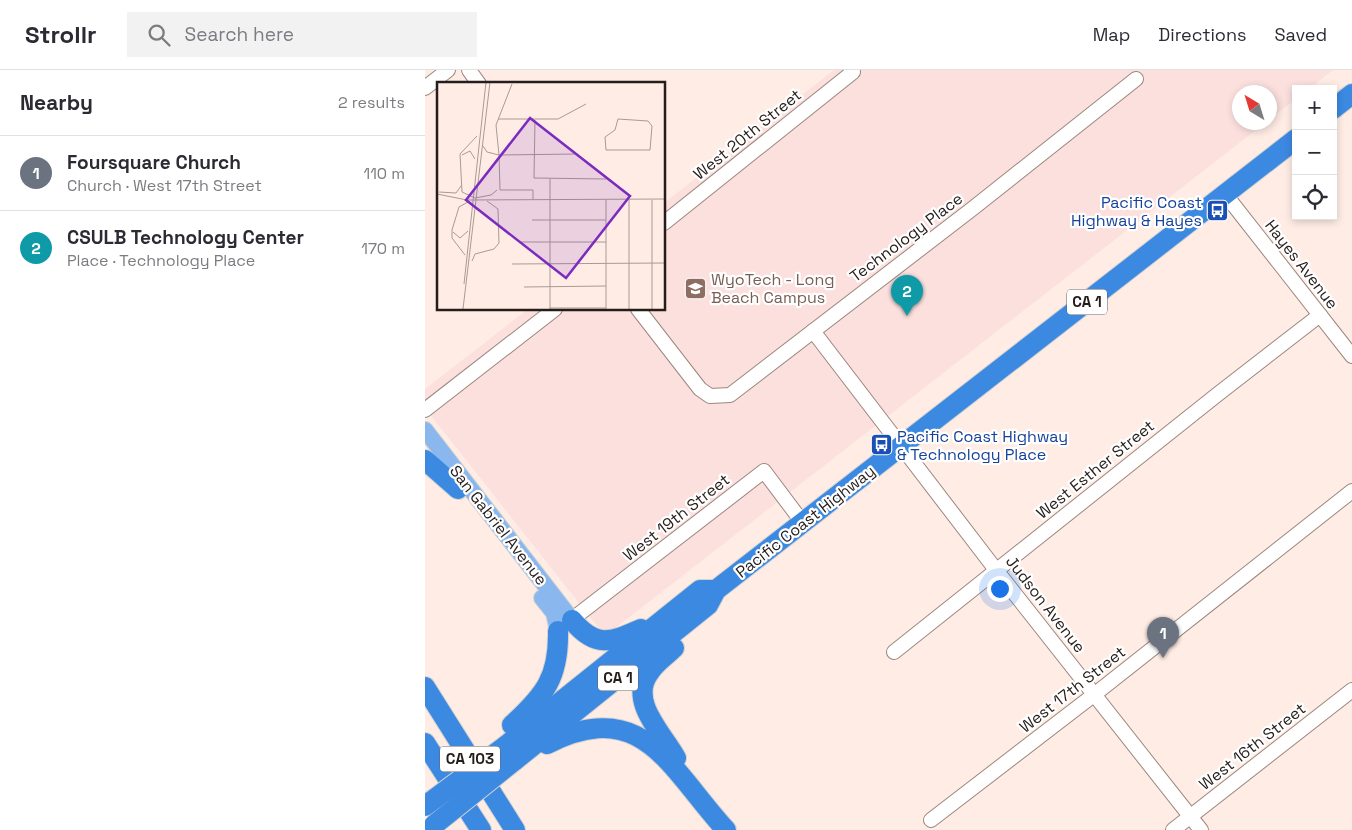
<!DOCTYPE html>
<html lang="en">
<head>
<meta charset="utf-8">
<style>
  body { margin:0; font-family:"Space Grotesk",sans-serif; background:#f2f2f3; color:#2b2b33 }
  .controls { position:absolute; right:15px; top:15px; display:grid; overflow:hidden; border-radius:0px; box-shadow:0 2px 8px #0003 }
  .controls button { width:45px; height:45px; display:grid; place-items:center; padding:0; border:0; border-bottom:1px solid #e1e1e2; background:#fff; color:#2b2b33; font:25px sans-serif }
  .compass { position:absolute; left:807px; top:15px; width:45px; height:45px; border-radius:50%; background:#fff; box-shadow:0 2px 8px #0003; rotate:322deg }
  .you { position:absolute; left:574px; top:518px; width:18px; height:18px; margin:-12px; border:4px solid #fff; border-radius:50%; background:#1a73e8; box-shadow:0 0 0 8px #1a73e833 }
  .badge { display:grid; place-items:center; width:32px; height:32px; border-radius:50%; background:#2563eb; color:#fff; font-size:16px; font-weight:700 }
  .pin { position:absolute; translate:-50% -41px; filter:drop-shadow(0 1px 2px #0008) }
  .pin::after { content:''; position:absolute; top:26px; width:18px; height:15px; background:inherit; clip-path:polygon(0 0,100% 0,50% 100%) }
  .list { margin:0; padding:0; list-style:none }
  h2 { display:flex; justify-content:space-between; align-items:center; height:65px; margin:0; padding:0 20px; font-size:21px }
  h2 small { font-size:16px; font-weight:400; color:#7c7c81 }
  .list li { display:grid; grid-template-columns:32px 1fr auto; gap:15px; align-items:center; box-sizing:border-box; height:75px; padding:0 20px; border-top:1px solid #e1e1e2 }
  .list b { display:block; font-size:19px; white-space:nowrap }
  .list p { margin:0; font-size:16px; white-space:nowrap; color:#7c7c81 }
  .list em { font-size:16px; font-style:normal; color:#7c7c81 }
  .icon { flex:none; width:28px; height:28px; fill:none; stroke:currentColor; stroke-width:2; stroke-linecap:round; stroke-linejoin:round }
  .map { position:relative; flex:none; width:927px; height:760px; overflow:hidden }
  header { display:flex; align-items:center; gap:30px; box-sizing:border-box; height:70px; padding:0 25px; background:#fff; border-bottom:1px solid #e1e1e2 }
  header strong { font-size:24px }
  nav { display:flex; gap:28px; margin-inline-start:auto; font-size:18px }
  .search { width:350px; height:45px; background:#f2f2f3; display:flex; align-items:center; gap:12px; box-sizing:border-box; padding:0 18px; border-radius:0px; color:#7c7c81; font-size:19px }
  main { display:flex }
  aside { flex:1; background:#fff }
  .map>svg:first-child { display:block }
  .industrial { fill:#fbe0de }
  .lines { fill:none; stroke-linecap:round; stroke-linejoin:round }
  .minor-casing { stroke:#9b877e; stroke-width:16 }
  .major-casing { stroke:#d3d2d1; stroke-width:18 }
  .highway-casing { stroke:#d3d2d1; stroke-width:22 }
  .minor { stroke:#fff; stroke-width:14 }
  .major { stroke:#8ab8ee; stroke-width:16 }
  .highway { stroke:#3c89e2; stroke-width:20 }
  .highway-bridge-casing { stroke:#d3d2d1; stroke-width:22; stroke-linecap:butt }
  .highway-bridge { stroke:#3c89e2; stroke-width:20 }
  .labels { text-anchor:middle; stroke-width:4.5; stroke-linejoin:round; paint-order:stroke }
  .shield { fill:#fff; stroke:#66615f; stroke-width:1 }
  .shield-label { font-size:15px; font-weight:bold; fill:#251d1a }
  .street-label { font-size:16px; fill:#251d1a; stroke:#fff }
  .transit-label { font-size:16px; fill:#164399; stroke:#fff; text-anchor:end }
  .education-label { font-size:16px; fill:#785e54; stroke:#fff; text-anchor:start }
  .inset-road { fill:none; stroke:#a89a94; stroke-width:1 }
  .view { fill:#7b2cbf; fill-opacity:0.15; stroke:#7b2cbf; stroke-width:2.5 }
  .inset-edge { fill:none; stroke:#251d1a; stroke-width:2.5 }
</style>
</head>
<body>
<header>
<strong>Strollr</strong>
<div class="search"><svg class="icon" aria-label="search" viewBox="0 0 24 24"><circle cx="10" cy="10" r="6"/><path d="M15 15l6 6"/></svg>Search here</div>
<nav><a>Map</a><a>Directions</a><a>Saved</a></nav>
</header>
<main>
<aside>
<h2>Nearby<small>2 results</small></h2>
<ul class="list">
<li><span class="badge" style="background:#6b7280">1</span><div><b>Foursquare Church</b><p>Church · West 17th Street</p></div><em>110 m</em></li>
<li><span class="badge" style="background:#0f9aa8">2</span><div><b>CSULB Technology Center</b><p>Place · Technology Place</p></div><em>170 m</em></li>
</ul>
</aside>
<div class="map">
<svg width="927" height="760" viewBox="0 0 927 760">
  <rect width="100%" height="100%" fill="#ffede5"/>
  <path class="industrial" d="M409,0h499l-24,19h-13v10l-26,20 -1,-27h-30v30l26,1 -660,513 -180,-228v-19l103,-80h136v-106z"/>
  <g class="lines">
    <defs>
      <g id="minor">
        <path d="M44,0l10,14"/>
        <path d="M0,18l23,-18"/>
        <path d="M800,124l127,162"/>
        <path d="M239,153l189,-151"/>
        <path d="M213,239l62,80 10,7 20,-1 242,-186 164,-130"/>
        <path d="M388,261l183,239 205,260"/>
        <path d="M0,340l130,-101"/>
        <path d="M141,554l198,-153 39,52"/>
        <path d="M469,582l324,-258 102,-79"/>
        <path d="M506,750l164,-126 257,-203"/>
        <path d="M748,760l179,-140"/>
      </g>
      <g id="major">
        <path d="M0,360l147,190"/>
        <path d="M117,528l12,15 4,18"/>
      </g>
      <g id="highway">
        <path d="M908,39l19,-15"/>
        <path d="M0,390l33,29"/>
        <path d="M147,550c24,29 39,22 69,9"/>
        <path d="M249,578c-8,8 -19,15 -25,25 -21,28 14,61 27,85"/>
        <path d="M0,617l90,143"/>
        <path d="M87,655c33,-30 47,-48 46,-94"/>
        <path d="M0,673l56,87"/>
        <path d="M122,674c96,-49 123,25 179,86"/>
        <path d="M79,677l196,-157h16"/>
        <path d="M89,691l194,-156 8,-15 580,-451"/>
      </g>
    </defs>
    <use href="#minor" class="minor-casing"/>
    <use href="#major" class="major-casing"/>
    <use href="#highway" class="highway-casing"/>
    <use href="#minor" class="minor"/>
    <use href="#major" class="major"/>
    <use href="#highway" class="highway"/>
    <defs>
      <g id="highway-bridge">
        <path d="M0,736l79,-59"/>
        <path d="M9,755l80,-64"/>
      </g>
    </defs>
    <use href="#highway-bridge" class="highway-bridge-casing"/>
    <use href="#highway-bridge" class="highway-bridge"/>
  </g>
  <defs>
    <symbol id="bus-square" viewBox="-11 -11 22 22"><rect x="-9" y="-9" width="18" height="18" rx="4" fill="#1a4fb4" stroke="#fff"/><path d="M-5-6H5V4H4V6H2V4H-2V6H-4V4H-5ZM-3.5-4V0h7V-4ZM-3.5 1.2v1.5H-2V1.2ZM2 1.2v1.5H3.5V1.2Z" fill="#fff"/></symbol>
    <symbol id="school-square" viewBox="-11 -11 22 22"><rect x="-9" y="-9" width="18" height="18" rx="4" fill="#8d6e63" stroke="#fff"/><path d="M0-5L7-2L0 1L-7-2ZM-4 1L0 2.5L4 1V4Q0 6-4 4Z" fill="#fff"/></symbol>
  </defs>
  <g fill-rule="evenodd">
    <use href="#bus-square" x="780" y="128" width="25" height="25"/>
    <use href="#school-square" x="258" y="206" width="25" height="25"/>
    <use href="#bus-square" x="444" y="362" width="25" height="25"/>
  </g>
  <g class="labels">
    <g class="shield">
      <rect x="642" y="219.5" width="40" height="25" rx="4"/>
      <rect x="173" y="595.5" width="40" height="25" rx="4"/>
      <rect x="15" y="676.5" width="60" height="25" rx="4"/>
    </g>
    <g class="shield-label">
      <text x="662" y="237">CA 1</text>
      <text x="193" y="613">CA 1</text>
      <text x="45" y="694">CA 103</text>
    </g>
    <g class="street-label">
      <text transform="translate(322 64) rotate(-39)" y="6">West 20th Street</text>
      <text transform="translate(481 167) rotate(-37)" y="6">Technology Place</text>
      <text transform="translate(877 194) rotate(52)" y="6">Hayes Avenue</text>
      <text transform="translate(670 399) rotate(-39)" y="6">West Esther Street</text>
      <text transform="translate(251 447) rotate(-38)" y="6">West 19th Street</text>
      <text transform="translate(380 451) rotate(-38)" y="6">Pacific Coast Highway</text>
      <text transform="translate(74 455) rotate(52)" y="6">San Gabriel Avenue</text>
      <text transform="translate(621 534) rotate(52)" y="6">Judson Avenue</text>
      <text transform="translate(647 619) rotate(-38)" y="6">West 17th Street</text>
      <text transform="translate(827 676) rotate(-38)" y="6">West 16th Street</text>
    </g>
    <g class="transit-label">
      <text x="777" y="138">Pacific Coast<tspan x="777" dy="18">Highway &amp; Hayes</tspan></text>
      <text x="472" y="372" text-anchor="start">Pacific Coast Highway<tspan x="472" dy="18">&amp; Technology Place</tspan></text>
    </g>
    <g class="education-label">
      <text x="286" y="215">WyoTech - Long<tspan x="286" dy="18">Beach Campus</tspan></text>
    </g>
  </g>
  <g transform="translate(12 12)">
    <rect width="228" height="228" fill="#ffede5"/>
    <path class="inset-road" d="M61,37h60l28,-15M181,37l30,2 4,5 -2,24h-44l-1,-13 10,-7zM98,38l-1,58 72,1M40,54l-17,18 2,38 13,6 16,-3 6,-5M46,64l4,6 12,3M25,73l8,-4 5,8M62,73l-3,-30 16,-41M62,73l77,-1M62,73l1,35M63,108h33v9M2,110l17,1 5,-7M0,112l30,6 198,-1M95,138h74M16,150l7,6 8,-7M84,160h85M28,173l-13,-17v-8l7,-23 9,-5M35,179l3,-7 19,-5 5,-6 -1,-34 -11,-8M75,182l153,-1M27,202l22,-202M87,205l82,-1M113,226h56M26,227l27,-227M113,227v-130M169,227v-109M192,227v-109M215,227v-109"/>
    <path class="view" d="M93,36l100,78 -64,82 -100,-78z"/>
    <rect width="228" height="228" class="inset-edge"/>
  </g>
</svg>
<div class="controls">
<button>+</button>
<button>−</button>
<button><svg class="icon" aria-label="locate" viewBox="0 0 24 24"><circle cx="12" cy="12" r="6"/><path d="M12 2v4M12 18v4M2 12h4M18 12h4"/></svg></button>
</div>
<svg class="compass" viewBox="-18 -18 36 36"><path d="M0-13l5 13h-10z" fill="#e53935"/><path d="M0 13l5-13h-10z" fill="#7c7c81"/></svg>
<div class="you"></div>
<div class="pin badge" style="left:738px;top:588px;background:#6b7280">1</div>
<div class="pin badge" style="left:482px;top:246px;background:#0f9aa8">2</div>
</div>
</main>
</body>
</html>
